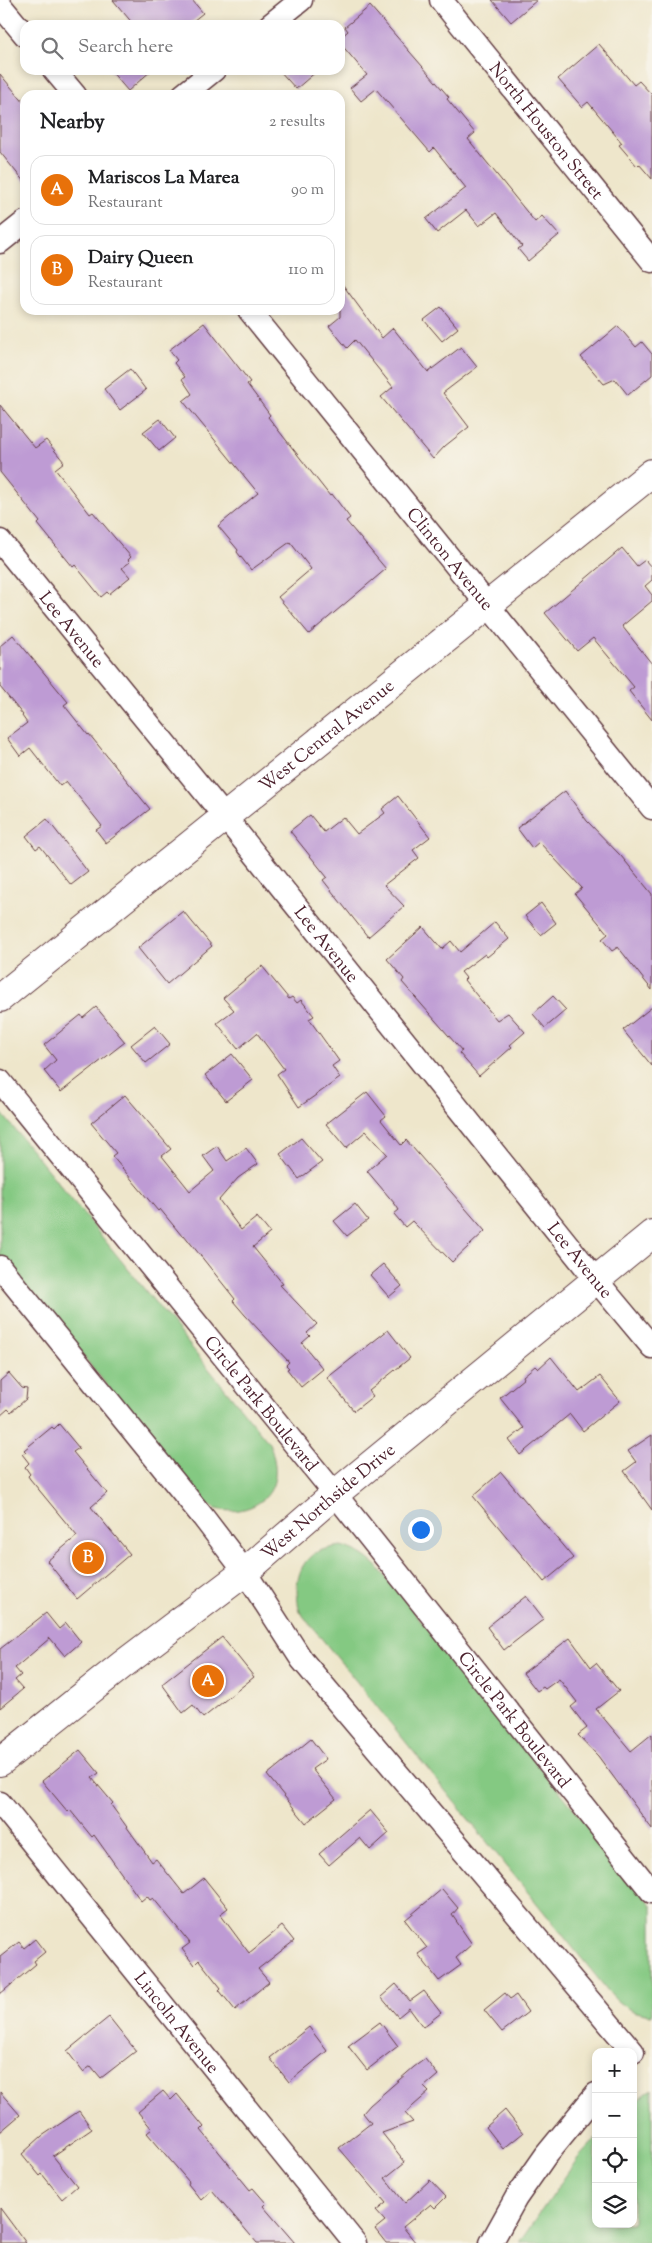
<!DOCTYPE html>
<html lang="en">
<head>
<meta charset="utf-8">
<style>
  body { margin:0; font-family:"Sorts Mill Goudy",serif; background:#f6f6f6; color:#202124 }
  .controls { position:absolute; right:15px; bottom:15px; display:grid; overflow:hidden; border-radius:10px; box-shadow:0 2px 8px #0003 }
  .controls button { width:45px; height:45px; display:grid; place-items:center; padding:0; border:0; border-bottom:1px solid #e0e0e0; background:#fff; color:#202124; font:25px sans-serif }
  .you { position:absolute; left:420px; top:1529px; width:18px; height:18px; margin:-12px; border:4px solid #fff; border-radius:50%; background:#1a73e8; box-shadow:0 0 0 8px #1a73e833 }
  .badge { display:grid; place-items:center; width:32px; height:32px; border-radius:50%; background:#b5179e; color:#fff; font-size:16px; font-weight:700 }
  .pin { position:absolute; translate:-50% -50%; border:2px solid #fff; box-shadow:0 1px 5px #0006 }
  .list { margin:0; padding:0; list-style:none }
  h2 { display:flex; justify-content:space-between; align-items:center; height:65px; margin:0; padding:0 20px; font-size:21px }
  h2 small { font-size:16px; font-weight:400; color:#757577 }
  .list li { display:grid; grid-template-columns:32px 1fr auto; gap:15px; align-items:center; box-sizing:border-box; height:70px; margin:0 10px 10px; padding:0 10px; border:1px solid #e0e0e0; border-radius:15px }
  .list b { display:block; font-size:19px; white-space:nowrap }
  .list p { margin:0; font-size:16px; white-space:nowrap; color:#757577 }
  .list em { font-size:16px; font-style:normal; color:#757577 }
  .icon { flex:none; width:28px; height:28px; fill:none; stroke:currentColor; stroke-width:2; stroke-linecap:round; stroke-linejoin:round }
  .map { position:relative; flex:none; width:652px; height:2243px; overflow:hidden }
  .search { position:absolute; background:#fff; box-shadow:0 2px 8px #0003; left:20px; top:20px; width:325px; height:55px; display:flex; align-items:center; gap:12px; box-sizing:border-box; padding:0 18px; border-radius:15px; color:#757577; font-size:19px }
  .panel { position:absolute; background:#fff; box-shadow:0 2px 8px #0003; left:20px; top:90px; width:325px; height:225px; border-radius:15px }
  .map>svg:first-child { display:block }
  .green { fill:#84c982; stroke:#677456 }
  .building { fill:#be9bd4 }
  .lines { fill:none; stroke-linecap:round; stroke-linejoin:round }
  .minor-casing { stroke:#633d43; stroke-width:25 }
  .tertiary-casing { stroke:#633d43; stroke-width:30 }
  .secondary-casing { stroke:#633d43; stroke-width:30 }
  .minor { stroke:#fff; stroke-width:22 }
  .tertiary { stroke:#fff; stroke-width:28 }
  .secondary { stroke:#fff; stroke-width:28 }
  .labels { text-anchor:middle; stroke-width:4; stroke-linejoin:round; paint-order:stroke }
  .street-label { font-size:18px; fill:#4a1f2b; stroke:#f7f3e8 }
</style>
</head>
<body>
<div class="map">
<svg width="652" height="2243" viewBox="0 0 652 2243">
  <rect width="100%" height="100%" fill="#f7f3e8"/>
  <filter id="ink" filterUnits="userSpaceOnUse"><feTurbulence type="fractalNoise" baseFrequency=".02" numOctaves="2"/><feDisplacementMap in="SourceGraphic" scale="10" xChannelSelector="R" yChannelSelector="G"/><feConvolveMatrix kernelMatrix="1 2 1 2 8 2 1 2 1" color-interpolation-filters="sRGB"/></filter>
  <filter id="wash" filterUnits="userSpaceOnUse"><feTurbulence type="fractalNoise" baseFrequency=".0096" numOctaves="4" result="noise"/><feDisplacementMap in="SourceGraphic" scale="20" xChannelSelector="R" yChannelSelector="G"/><feGaussianBlur stdDeviation="1.12" result="paint"/><feColorMatrix in="noise" values="0 0 0 0 0 0 0 0 0 0 0 0 0 0 0 0 0 1.4 0 .05"/><feComposite in="paint" operator="in"/></filter>
  <g filter="url(#wash)">
    <rect width="100%" height="100%" fill="#eee6cb"/>
    <g class="green">
      <path d="M0,1111l269,332c5,12 9,28 4,42 -7,21 -36,30 -56,24 -6,-1 -12,-7 -16,-10l-201,-243z"/>
      <path d="M341,1546c15,4 24,9 35,19l276,340v110c-17,-2 -27,-6 -39,-18l-313,-385c-5,-18 -5,-42 11,-56 8,-7 20,-8 30,-10z"/>
      <path d="M652,2089v154h-133l59,-85 18,-19v85h37v-120z"/>
    </g>
    <g id="blocks">
      <g class="building">
        <path d="M113,0h79l11,13 -15,12h-54z"/>
        <path d="M492,0h45l-26,22z"/>
        <path d="M370,6l79,91 -2,2 28,34 -7,6 67,83 7,-6 17,19 -31,26 -10,-12 4,-3 -26,-33 -17,13 -13,-16 -29,23 -11,-14 40,-31 -32,-40 -4,4 -54,-63 -15,12 -11,-13 17,-13 -27,-32v-5l8,-7 -3,-4z"/>
        <path d="M599,44l35,41 5,-4 13,14v84l-13,-15 -2,2 -18,-21 3,-2 -34,-41 -6,5 -24,-28z"/>
        <path d="M110,70h42l-24,21z"/>
        <path d="M279,70h39l-22,19z"/>
        <path d="M0,74l25,30v79l-25,-31z"/>
        <path d="M340,281l42,57 11,-10 35,44 33,-25 16,20 -34,26 26,34 -24,19 -12,13 -52,-62 12,-10 -38,-47 -8,8 -18,-22 11,-9z"/>
        <path d="M441,307l17,21 -16,13 -18,-21z"/>
        <path d="M204,323l46,59 -3,2 23,31 -2,2 62,79 2,-2 18,24 -4,3 40,48 -77,65 -31,-37 33,-28 -21,-27 -39,28 -14,-18 1,-2 -20,-24 40,-33 -75,-92 9,-7 -10,-15 3,-2 -11,-14 3,-3 -8,-10z"/>
        <path d="M618,326l18,21 6,-5 10,12v21l-24,20 -13,-16 -11,5 -23,-27z"/>
        <path d="M130,369l16,21 -26,20 -16,-21z"/>
        <path d="M0,405l35,43 11,-8 18,22 -9,7 35,45 3,-2 38,45 -3,3 2,2 -8,6 8,9 -21,17 -2,-2 -6,5 -26,-32 -2,2 -35,-43 2,-2 -40,-50z"/>
        <path d="M160,419l15,19 -16,13 -16,-19z"/>
        <path d="M622,548l15,18 8,-6 7,8v12l-7,6 7,9v6l-30,25 30,38v56l-23,-29 5,-4 -41,-49 -16,13 -32,-38z"/>
        <path d="M13,635l55,67 -4,3 24,30 1,-1 61,75 -44,34 -10,-13 6,-4 -36,-45 -6,5 -30,-38 -10,8 -13,-18 20,-15 -5,-7 1,-1 -23,-28v-41z"/>
        <path d="M565,791l22,30 34,35 31,38v96l-34,-43 -6,4 -10,-12 6,-5 -33,-40 7,-6 -43,-46 -7,6 -15,-20z"/>
        <path d="M398,796l32,41 -17,13 6,8 -35,27 20,21 -36,31 -45,-57 4,-3 -37,-46 20,-16 14,17 19,-15 14,17 28,-21 -3,-4z"/>
        <path d="M47,819l41,53 -17,13 -31,-39 -4,3 -10,-13z"/>
        <path d="M541,903l15,20 -15,12 -16,-19z"/>
        <path d="M183,911l29,35 -45,38 -29,-36z"/>
        <path d="M495,922l14,17 -22,18 -2,-3 -24,18 5,6 -2,2 33,40 11,-7 17,19 -15,13 2,2 -33,29 -20,-23 3,-2 -60,-69 2,-3 -17,-20 36,-32 19,22 9,-8 9,11z"/>
        <path d="M262,966l27,33 3,-2 5,6 4,-3 13,16 -5,3 30,42 -7,5 8,12 -41,29 -22,-33 7,-5 -27,-36 -19,16 -21,-26 17,-13 -11,-12z"/>
        <path d="M553,996l13,14 -21,18 -12,-14z"/>
        <path d="M96,1007l29,35 -64,50 -17,-21 12,-11 -12,-15 37,-30 2,3z"/>
        <path d="M652,1007v59l-29,-36z"/>
        <path d="M155,1026l15,18 -24,19 -15,-18z"/>
        <path d="M232,1054l21,26 -27,21 -21,-26z"/>
        <path d="M367,1092l19,24 -5,4 20,25 5,-5 79,91 -33,31 -40,-41 -7,6 -11,-13 5,-4 -4,-6 -28,-33 20,-17 -21,-23 -20,17 -20,-24z"/>
        <path d="M125,1095l46,54 -9,7 28,35 24,-20 -11,-15 14,-10 10,15 19,-13 12,16 -20,14 -19,22 22,30 16,-13 13,16 -17,14 30,37 -3,1 37,39 -10,9 3,3 -8,7 21,26 -22,18 -14,-18 2,-1 -3,-3 3,-3 -44,-47 -12,-14 2,-2 -51,-64 -2,1 -22,-27 -2,2 -46,-55 4,-3 -25,-30z"/>
        <path d="M301,1138l21,24 -23,17 -19,-25z"/>
        <path d="M355,1204l13,16 -21,16 -13,-15z"/>
        <path d="M383,1264l19,22 -13,11 -19,-22z"/>
        <path d="M388,1330l22,28 -41,33 4,5 -19,15 -27,-33z"/>
        <path d="M551,1357l28,35 21,-16 20,25 -37,30 -13,-17 -50,41 -11,-15 15,-12 -24,-30 24,-20 -1,-2 12,-10 3,3z"/>
        <path d="M9,1373l13,15 5,1 -1,10 -15,13 -3,-3 -8,7v-35z"/>
        <path d="M59,1424l20,24 -6,4 34,41 -16,14 39,47 -53,45 -30,-38 30,-25 -47,-57 -2,-3 2,-2 -5,-7 4,-4 -7,-9 4,-2 -2,-2 28,-23 2,2z"/>
        <path d="M652,1435v75l-28,-39 12,-9 -8,-11z"/>
        <path d="M501,1472l72,86 -29,24 -71,-86z"/>
        <path d="M526,1596l18,23 -40,31 -17,-23z"/>
        <path d="M46,1613l13,16 7,-6 15,19 -16,14 -15,-18 -35,30 6,7 -6,5 8,9 -23,19v-59z"/>
        <path d="M222,1637l32,40 -51,41 -10,-13 -10,8 -21,-29z"/>
        <path d="M570,1638l21,29 5,-4 23,28 -23,18 35,42 21,-17v95l-54,-73 -20,-21 9,-7 -16,-21 6,-5 -18,-23 -14,10 -2,-2 -6,4 -14,-18z"/>
        <path d="M311,1739l15,20 -14,10 24,30 -30,24 -39,-48z"/>
        <path d="M80,1750l19,23 -7,5 21,25 -2,2 41,57 4,-3 28,35 20,-16 24,30 -8,6 29,39 33,-27 12,15 -36,28 11,13 -34,28 -16,-20 2,-2 -22,-28 -5,5 -12,-16 8,-6 -37,-45 -3,2 -3,-4 -6,5 -47,-66 -2,2 -22,-27 -2,2 -26,-31z"/>
        <path d="M370,1810l19,23 -19,17 -10,-12 -31,27 -10,-11z"/>
        <path d="M442,1889l16,19 -6,7 20,29 -16,14 5,7 -22,16 -21,-27 9,-6 -22,-28z"/>
        <path d="M35,1939l10,13 -11,9 2,3 -36,30v-37l19,-15 5,6z"/>
        <path d="M396,1984l14,17 14,-10 17,22 -18,14 -14,-19 -11,9 -17,-20z"/>
        <path d="M505,1993l5,6 6,-4 12,17 -26,20 -18,-22z"/>
        <path d="M109,2017l27,34 -35,27 -10,-12 -8,6 -16,-21z"/>
        <path d="M380,2022l18,24 -31,24 -19,-24z"/>
        <path d="M309,2027l18,24 -38,31 -19,-24z"/>
        <path d="M425,2059l13,16 -14,12 5,5 -24,21 8,9 -31,11 23,29 -20,16 20,25 25,-23 16,17 -11,11 -4,-4 -28,23 13,16h-30l-11,-14 10,-8 -9,-10 10,-8 -47,-55 32,-25 -8,-10 7,-8 44,-38z"/>
        <path d="M163,2091l8,9 6,-6 27,33 -3,3 49,60 3,-2 13,15 -3,3 32,37h-38l-45,-53 -11,10 -13,-16 1,-2 -42,-49 5,-4 -14,-17z"/>
        <path d="M0,2092l20,23 -20,17z"/>
        <path d="M505,2110l18,23 -20,16 -17,-22z"/>
        <path d="M79,2111l13,18 -39,27 24,30 -15,13 -20,-25 -2,2 -18,-22 20,-18z"/>
        <path d="M0,2208l26,35h-26z"/>
      </g>
    </g>
  </g>
  <g filter="url(#ink)">
    <use href="#blocks" fill-opacity="0" stroke="#633d43" stroke-width="1"/>
    <g class="lines">
      <defs>
        <g id="minor">
          <path id="s1" d="M441,0l211,261"/>
          <path d="M0,5l25,30"/>
          <path d="M270,25l31,-25"/>
          <path d="M54,70l21,25"/>
          <path d="M183,95l31,-25"/>
          <path d="M0,242l25,-20"/>
          <path id="s2" d="M249,310l403,498"/>
          <path id="s3" d="M0,541l225,276 371,463 56,67"/>
          <path id="s4" d="M0,1081l335,413 317,398"/>
          <path d="M0,1267l203,250 42,55 57,88 331,392"/>
          <path id="s5" d="M0,1803l355,440"/>
          <path d="M491,2243l25,-45 30,-43 50,-61"/>
        </g>
        <g id="tertiary">
          <path id="s6" d="M0,998l652,-525"/>
        </g>
        <g id="secondary">
          <path id="s7" d="M0,1762l122,-97 123,-93 90,-78 317,-260"/>
        </g>
      </defs>
      <use href="#minor" class="minor-casing"/>
      <use href="#tertiary" class="tertiary-casing"/>
      <use href="#secondary" class="secondary-casing"/>
      <use href="#minor" class="minor"/>
      <use href="#tertiary" class="tertiary"/>
      <use href="#secondary" class="secondary"/>
    </g>
  </g>
  <g class="labels">
    <g class="street-label">
      <text dy="6" stroke="none"><textPath href="#s1" startOffset="168">North Houston Street</textPath></text>
      <text dy="6" stroke="none"><textPath href="#s2" startOffset="320">Clinton Avenue</textPath></text>
      <text dy="6" stroke="none"><textPath href="#s3" startOffset="114">Lee Avenue</textPath></text>
      <text dy="6" stroke="none"><textPath href="#s6" startOffset="419">West Central Avenue</textPath></text>
      <text dy="6" stroke="none"><textPath href="#s3" startOffset="519">Lee Avenue</textPath></text>
      <text dy="6" stroke="none"><textPath href="#s3" startOffset="924">Lee Avenue</textPath></text>
      <text dy="6" stroke="none"><textPath href="#s4" startOffset="415">Circle Park Boulevard</textPath></text>
      <text dy="6" stroke="none"><textPath href="#s7" startOffset="419">West Northside Drive</textPath></text>
      <text dy="6" stroke="none"><textPath href="#s4" startOffset="820">Circle Park Boulevard</textPath></text>
      <text dy="6" stroke="none"><textPath href="#s5" startOffset="282">Lincoln Avenue</textPath></text>
    </g>
  </g>
</svg>
<div class="controls">
<button>+</button>
<button>−</button>
<button><svg class="icon" aria-label="locate" viewBox="0 0 24 24"><circle cx="12" cy="12" r="6"/><path d="M12 2v4M12 18v4M2 12h4M18 12h4"/></svg></button>
<button><svg class="icon" aria-label="layers" viewBox="0 0 24 24"><path d="M12 4l9 5-9 5-9-5zM3 14l9 5 9-5"/></svg></button>
</div>
<div class="you"></div>
<div class="pin badge" style="left:208px;top:1681px;background:#e8710a">A</div>
<div class="pin badge" style="left:88px;top:1558px;background:#e8710a">B</div>
<div class="search"><svg class="icon" aria-label="search" viewBox="0 0 24 24"><circle cx="10" cy="10" r="6"/><path d="M15 15l6 6"/></svg>Search here</div>
<section class="panel">
<h2>Nearby<small>2 results</small></h2>
<ul class="list">
<li><span class="badge" style="background:#e8710a">A</span><div><b>Mariscos La Marea</b><p>Restaurant</p></div><em>90 m</em></li>
<li><span class="badge" style="background:#e8710a">B</span><div><b>Dairy Queen</b><p>Restaurant</p></div><em>110 m</em></li>
</ul>
</section>
</div>
</body>
</html>
